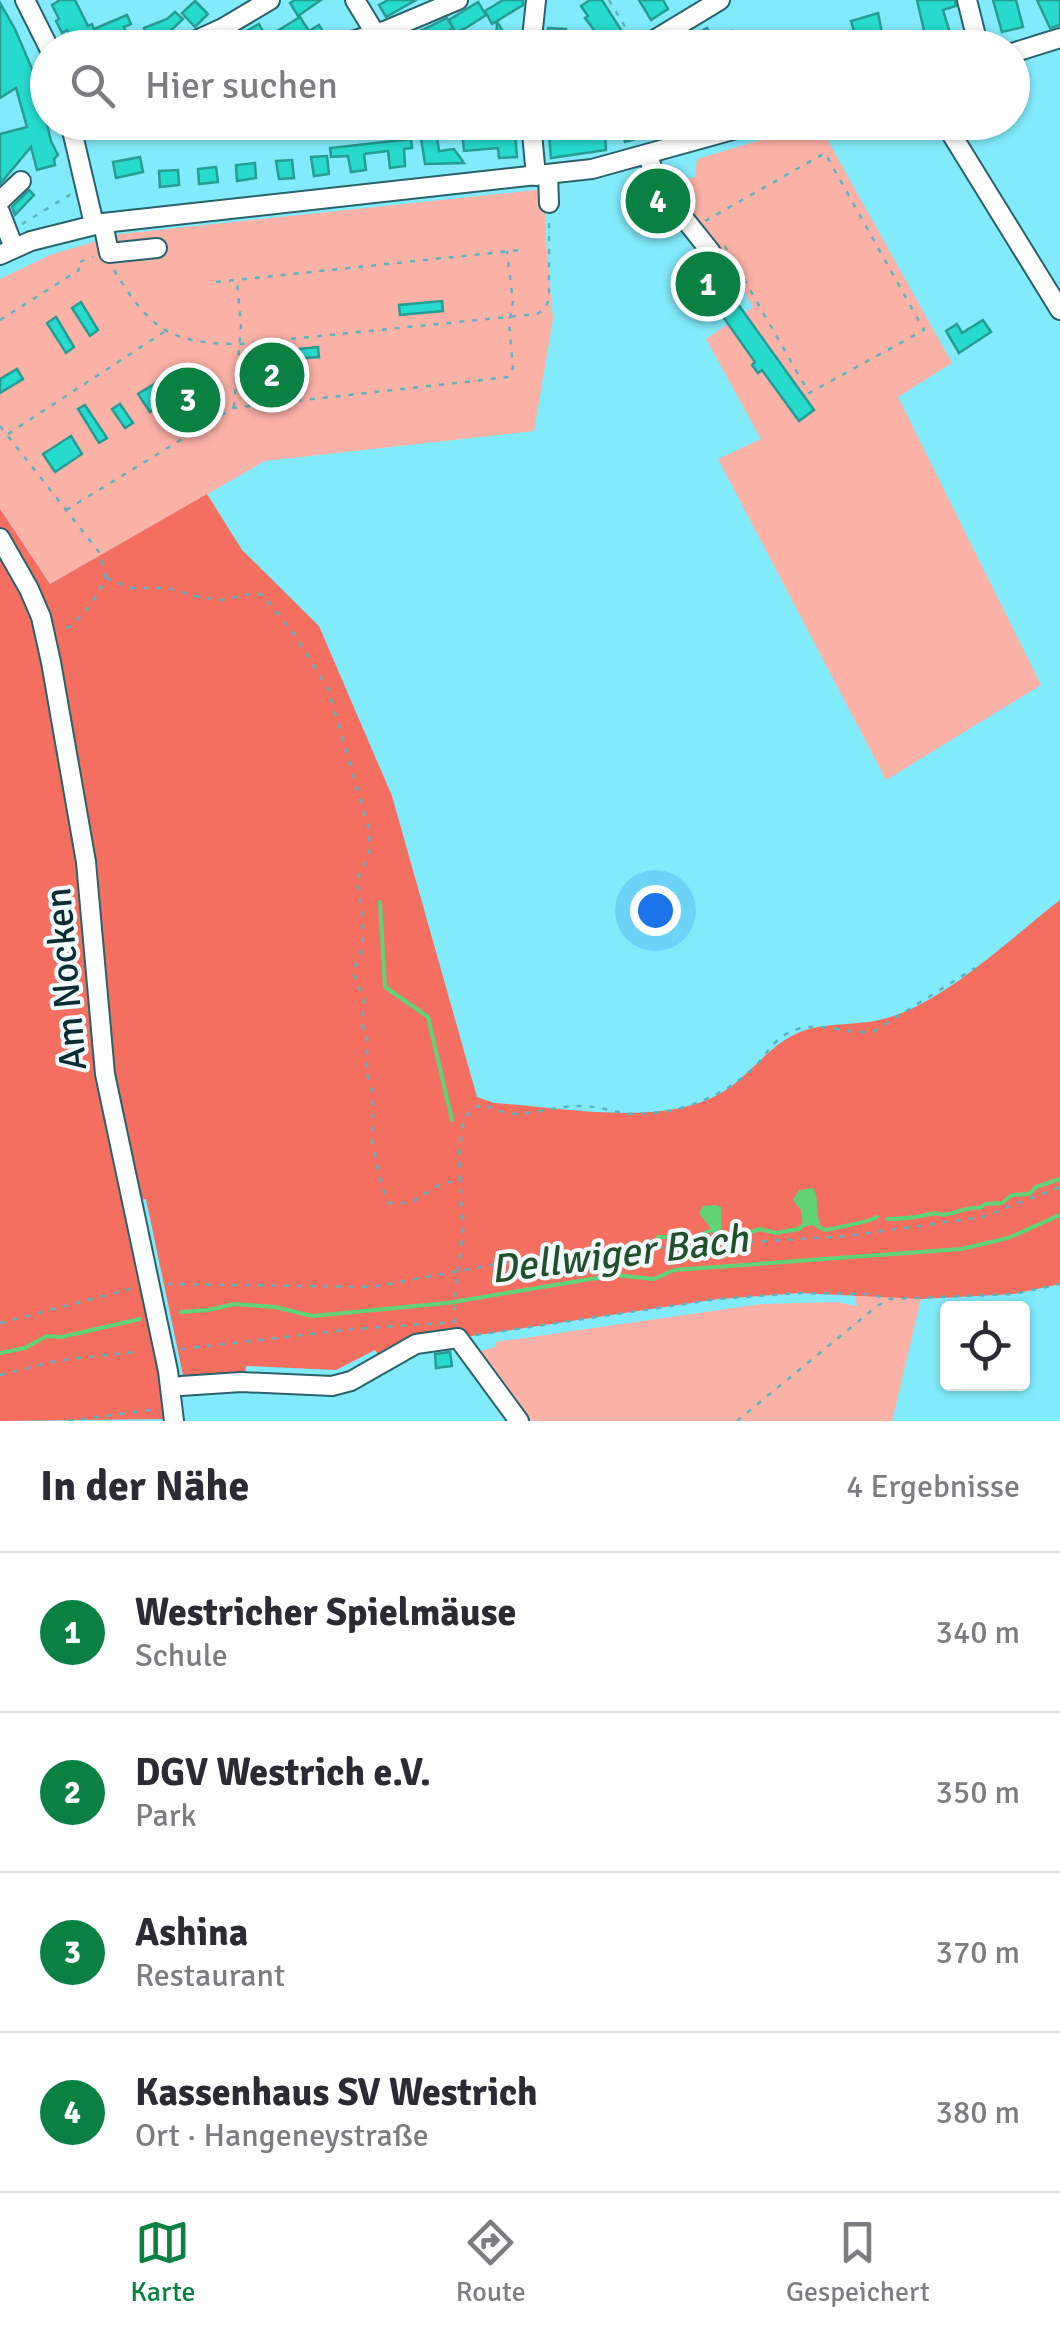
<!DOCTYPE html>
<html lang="de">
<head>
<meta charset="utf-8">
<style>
  body { margin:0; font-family:Signika,sans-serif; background:#f7f7f7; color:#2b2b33 }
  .controls { position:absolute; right:30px; bottom:30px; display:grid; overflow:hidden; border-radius:10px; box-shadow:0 2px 8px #0004 }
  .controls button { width:90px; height:90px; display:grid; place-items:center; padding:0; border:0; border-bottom:2px solid #e1e1e2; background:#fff; color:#2b2b33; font:50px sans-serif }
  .you { position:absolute; left:655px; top:910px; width:35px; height:35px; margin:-25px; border:8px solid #fff; border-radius:50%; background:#1a73e8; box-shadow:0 0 0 15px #1a73e833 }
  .badge { display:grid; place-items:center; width:65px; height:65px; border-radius:50%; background:#0b8043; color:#fff; font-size:32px; font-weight:700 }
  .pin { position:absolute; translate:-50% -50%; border:5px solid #fff; box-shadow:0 2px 10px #0006 }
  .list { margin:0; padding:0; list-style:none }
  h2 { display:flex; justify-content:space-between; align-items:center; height:130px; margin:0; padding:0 40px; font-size:42px }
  h2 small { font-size:32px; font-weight:400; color:#7c7c81 }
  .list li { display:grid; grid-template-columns:65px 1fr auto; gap:30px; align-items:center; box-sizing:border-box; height:160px; padding:0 40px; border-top:2px solid #e1e1e2 }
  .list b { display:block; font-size:38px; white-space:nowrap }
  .list p { margin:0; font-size:32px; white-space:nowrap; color:#7c7c81 }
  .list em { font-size:32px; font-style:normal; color:#7c7c81 }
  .icon { flex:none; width:55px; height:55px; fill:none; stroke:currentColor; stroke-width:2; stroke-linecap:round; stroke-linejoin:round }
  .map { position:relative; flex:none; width:1060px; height:1421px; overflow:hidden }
  .search { position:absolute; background:#fff; box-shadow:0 2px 8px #0004; left:30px; right:30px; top:30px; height:110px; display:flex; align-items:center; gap:25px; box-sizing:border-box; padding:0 35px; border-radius:55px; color:#7c7c81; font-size:38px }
  .sheet { height:770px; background:#fff }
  nav { display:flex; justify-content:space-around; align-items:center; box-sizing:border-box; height:140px; border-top:2px solid #e1e1e2; background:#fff; font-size:28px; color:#7c7c81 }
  nav a { display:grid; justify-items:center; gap:5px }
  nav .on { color:#0b8043 }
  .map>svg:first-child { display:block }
  .green { fill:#fdb2a8 }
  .forest { fill:#f56f61 }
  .water { fill:#5fd376 }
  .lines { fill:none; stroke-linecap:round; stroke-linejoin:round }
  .stream { stroke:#5fd376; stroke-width:4 }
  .building { fill:#27dace; stroke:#269c94; stroke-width:2.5 }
  .minor-casing { stroke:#29626a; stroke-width:22 }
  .path { stroke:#5db2be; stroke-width:2.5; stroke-dasharray:5 8; stroke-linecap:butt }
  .minor { stroke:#fff; stroke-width:18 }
  .labels { text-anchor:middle; stroke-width:8; stroke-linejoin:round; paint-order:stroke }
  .street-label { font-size:38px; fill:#092d32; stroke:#f2fbfd }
  .water-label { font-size:40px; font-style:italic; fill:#23502c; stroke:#f2fbfd }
</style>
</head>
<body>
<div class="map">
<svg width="1060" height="1421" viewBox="0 0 1060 1421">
  <rect width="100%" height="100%" fill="#82ebfb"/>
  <g class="green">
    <path d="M818,123l134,240 -54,34 143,288 -155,95 -168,-321 43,-20 -55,-100 47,-32 -30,-54 -14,7 -45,-57 -26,9 -10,-19 67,-16 2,-18z"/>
    <path d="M545,189v40l8,90 -19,112 -269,30 -215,123 -50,-75v-230l50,-24 70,-21z"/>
    <path d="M854,1293l67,6 -29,122h-367l-48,-69 18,-5v-5l266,-38 75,-2 21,4z"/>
  </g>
  <path class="forest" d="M207,494l35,56 77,76 73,170 85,301 17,6c66,4 167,25 227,-10 28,-16 47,-48 79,-61 25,-10 57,-6 83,-13 59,-14 129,-82 177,-119v384l-46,10 -93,5 -121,-6 -82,6 -260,39 -78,19 -5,-7 -39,20 -90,-4 -1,11 -62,-2 -37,-176 -19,3 39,195 -2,22 -164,2v-912l50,75z"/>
  <g class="water">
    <path d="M813,1188c7,11 2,23 7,36l-17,3 -2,-17 -8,-10 6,-10z"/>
    <path d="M715,1205l6,2 1,27 -10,-4 -13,-17 4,-7z"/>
  </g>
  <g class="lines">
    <g class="stream">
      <path d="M380,902l5,85 43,30 24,103"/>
      <path d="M887,1219c17,0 32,-2 48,-6 15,6 29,-8 45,-5l5,-4 17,-1 10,-8 17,-1 7,-7 24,-8"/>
      <path d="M816,1225l9,5c10,-2 47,-9 52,-13"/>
      <path d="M658,1237h36l18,-7 17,5 19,-2 12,-4 15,4 24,-4 5,-5"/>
      <path d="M181,1312l27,-2 27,-6 40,3 37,9 135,-13 168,-28 39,4 20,-9 287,-21 47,-11 52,-23"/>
      <path d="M0,1353l25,-5 22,-12 14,1 79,-18"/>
    </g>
  </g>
  <g class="building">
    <path d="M60,0h15l13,26 4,-2 2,5 33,-14 4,9 -7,3 6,17 -9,4h-47l-7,-18 -5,3 -6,-12 3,-2 -7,-14z"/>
    <path d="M295,0h26l-23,16 -8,-13z"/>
    <path d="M388,0h28l-30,17 -7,-12z"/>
    <path d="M503,0h20v5l-26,16 8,14 9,1 -1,12h-17l1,-27 -5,3 -7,-13z"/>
    <path d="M590,0h12l23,36 -18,11 -22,-29 3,-2 -7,-10z"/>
    <path d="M639,0h24l5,9 -17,11z"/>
    <path d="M917,0h38l1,6 -13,4 8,26 11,-3 3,12 -37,3z"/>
    <path d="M993,0h23l7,27 -21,5z"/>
    <path d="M1037,0h23v25l-10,3z"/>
    <path d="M195,1l13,13 -13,13 -13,-14z"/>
    <path d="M478,2l8,13 -20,13 -10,4 -3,-4 -31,20h-37l62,-30 6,10 -4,-8z"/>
    <path d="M0,3l15,26 20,47 16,65 7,14 -4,4 1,6 -18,5 -6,-23 -31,37v-50l27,-7 -11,-39 -16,10z"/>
    <path d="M175,12l8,7 -16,15 -18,8 -5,-14 23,-9z"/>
    <path d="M878,13l7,35h-51v-3l22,-7 -5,-17z"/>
    <path d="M300,17l9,14 10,-6 6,10 -5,6 -17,7 -8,-14 -19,11 -5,-10z"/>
    <path d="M259,24l7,13 -19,11h-31z"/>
    <path d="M548,28l18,1 -1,19h-18z"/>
    <path d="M707,28l10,15 -7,5h-37z"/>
    <path d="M732,31l10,17h-15l-6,-11z"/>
    <path d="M803,36l3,12h-33l-1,-3z"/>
    <path d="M496,122h18l3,35 -18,1 -1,-10 -34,3 -2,-20 35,-4z"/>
    <path d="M548,122h20v12l37,-4 1,20 -55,8z"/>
    <path d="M620,122h31l3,12 -29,8 -2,-9 -8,2 -3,-10z"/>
    <path d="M437,137l2,14 15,-2 10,14 -39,1 -4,-26z"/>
    <path d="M411,139l1,9 -8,1 1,17 -15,2 -2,-17 -24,3 2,16 -15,2 -3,-16 -17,1 -1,-9z"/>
    <path d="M327,156l2,18 -15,2 -3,-19z"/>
    <path d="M140,157l3,15 -27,6 -3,-16z"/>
    <path d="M292,160l2,18 -15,1 -3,-18z"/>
    <path d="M255,163l1,15 -19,3 -1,-16z"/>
    <path d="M216,167l2,15 -19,2 -1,-15z"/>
    <path d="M178,170l1,15 -19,2 -1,-16z"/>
    <path d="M29,190l5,5 -19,20 -3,-8z"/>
    <path d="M729,287l6,13 79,110 -15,11 -37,-51 -4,3 -6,-8 3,-3 -36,-51 4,-3 -7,-11z"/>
    <path d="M442,301l1,10 -43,4 -1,-10z"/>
    <path d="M81,302l17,28 -8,6 -18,-28z"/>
    <path d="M56,317l18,30 -8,6 -19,-30z"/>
    <path d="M983,320l8,12 -32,21 -13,-22 11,-7 5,9z"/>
    <path d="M318,347l1,10 -40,3v-9z"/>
    <path d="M17,369l6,10 -23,14v-14z"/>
    <path d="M179,369l14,22 6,-3 13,20 -25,16 -17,-26 -20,14 -12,-18z"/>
    <path d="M120,404l13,19 -8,5 -13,-19z"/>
    <path d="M85,405l22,33 -8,5 -21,-34z"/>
    <path d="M71,436l11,18 -27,18 -12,-18z"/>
    <path d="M450,1352l2,14 -16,2 -1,-14z"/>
  </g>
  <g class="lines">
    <defs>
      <g id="minor">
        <path d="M25,0l24,48"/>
        <path d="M355,0l20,33"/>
        <path d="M967,0l12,48"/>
        <path d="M179,48l44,-20 47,-28"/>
        <path d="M330,48l57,-18 71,-30"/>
        <path d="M531,48l5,-48"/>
        <path d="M641,48l79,-48"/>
        <path d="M1012,53l48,-15"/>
        <path d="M70,122l24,102"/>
        <path d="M531,122l5,54"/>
        <path d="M944,122l116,188"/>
        <path d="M648,156l11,31 52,65"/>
        <path d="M548,174l1,29"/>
        <path d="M0,201l21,-20"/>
        <path d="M0,212l14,36"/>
        <path d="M103,223l6,30 48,-5"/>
        <path d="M0,255l31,-14 72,-18 489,-54 170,-47"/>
        <path d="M0,538l29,51 12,28 10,45 35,200 19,212 63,297 6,50"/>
        <path d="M181,1386l60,-4 91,4 19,-5 65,-37 42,-6 61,83"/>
      </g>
    </defs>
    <use href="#minor" class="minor-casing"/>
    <g class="path">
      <path d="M609,0l22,37"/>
      <path d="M705,221l120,-68 99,177 -115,63 -84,-147"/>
      <path d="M22,224l49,-30"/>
      <path d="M114,270c36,59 55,74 126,74l297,-30 8,-5 4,-10v-79"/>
      <path d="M216,282l304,-32"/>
      <path d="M0,320l79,-50 -2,-7 16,-6"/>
      <path d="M234,407l7,-81 -4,-45"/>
      <path d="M0,426l99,126 7,26c-12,23 -23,40 -45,54"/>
      <path d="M8,434l156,-102"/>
      <path d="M66,510l167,-102 276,-31 4,-9 -4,-45 4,-21 -6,-51"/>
      <path d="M106,578l25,10h36l32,9 22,3 34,-7 8,2 31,39 34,55 41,140v25l-12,26 6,37 -1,31 -9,25 11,26 -2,25 5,13 -1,34 7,22 -1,47 9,44 8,19h21l32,-20 19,-2"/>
      <path d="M167,1284l205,3 130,-24 105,-12 240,-15 135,-19 78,-30"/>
      <path d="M0,1323l134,-35"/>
      <path d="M455,1323c-3,-29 5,-58 7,-87 1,-30 -7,-85 1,-111 4,-12 9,-18 21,-21 34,21 61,1 97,2 18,0 35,7 53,8 42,0 82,-14 114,-41 19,-15 24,-37 50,-44 26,-8 50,7 76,2l101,-63"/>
      <path d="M476,1335l242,-36 82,-6 67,1 24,5 123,-5 46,-10"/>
      <path d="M181,1349l173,-20 101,-7"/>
      <path d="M0,1375l60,-15 75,-8"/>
      <path d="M68,1421l88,-12"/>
      <path d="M737,1421l140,-115 13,-7"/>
    </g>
    <use href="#minor" class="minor"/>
  </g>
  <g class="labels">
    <g class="street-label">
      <text transform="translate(65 979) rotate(-95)" y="13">Am Nocken</text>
    </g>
    <g class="water-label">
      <text transform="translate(619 1253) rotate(-7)" y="14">Dellwiger Bach</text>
    </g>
  </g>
</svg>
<div class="controls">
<button><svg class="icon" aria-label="locate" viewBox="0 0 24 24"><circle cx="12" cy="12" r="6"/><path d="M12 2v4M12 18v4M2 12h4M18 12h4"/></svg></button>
</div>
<div class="you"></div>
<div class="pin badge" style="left:708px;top:284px">1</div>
<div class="pin badge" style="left:272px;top:375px">2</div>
<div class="pin badge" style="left:188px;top:400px">3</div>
<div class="pin badge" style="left:658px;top:201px">4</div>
<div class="search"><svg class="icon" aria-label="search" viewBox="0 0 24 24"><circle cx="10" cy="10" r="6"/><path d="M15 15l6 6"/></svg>Hier suchen</div>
</div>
<section class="sheet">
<h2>In der Nähe<small>4 Ergebnisse</small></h2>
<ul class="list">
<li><span class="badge">1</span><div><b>Westricher Spielmäuse</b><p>Schule</p></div><em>340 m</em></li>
<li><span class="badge">2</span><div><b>DGV Westrich e.V.</b><p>Park</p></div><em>350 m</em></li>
<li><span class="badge">3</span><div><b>Ashina</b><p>Restaurant</p></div><em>370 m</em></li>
<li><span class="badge">4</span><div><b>Kassenhaus SV Westrich</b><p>Ort · Hangeneystraße</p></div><em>380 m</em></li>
</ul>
</section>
<nav>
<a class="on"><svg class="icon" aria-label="map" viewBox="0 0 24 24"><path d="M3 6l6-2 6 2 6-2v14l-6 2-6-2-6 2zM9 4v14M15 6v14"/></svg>Karte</a>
<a><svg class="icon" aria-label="directions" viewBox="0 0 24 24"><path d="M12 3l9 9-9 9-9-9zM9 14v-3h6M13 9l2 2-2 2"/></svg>Route</a>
<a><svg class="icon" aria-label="saved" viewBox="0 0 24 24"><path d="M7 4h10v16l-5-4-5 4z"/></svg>Gespeichert</a>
</nav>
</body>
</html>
